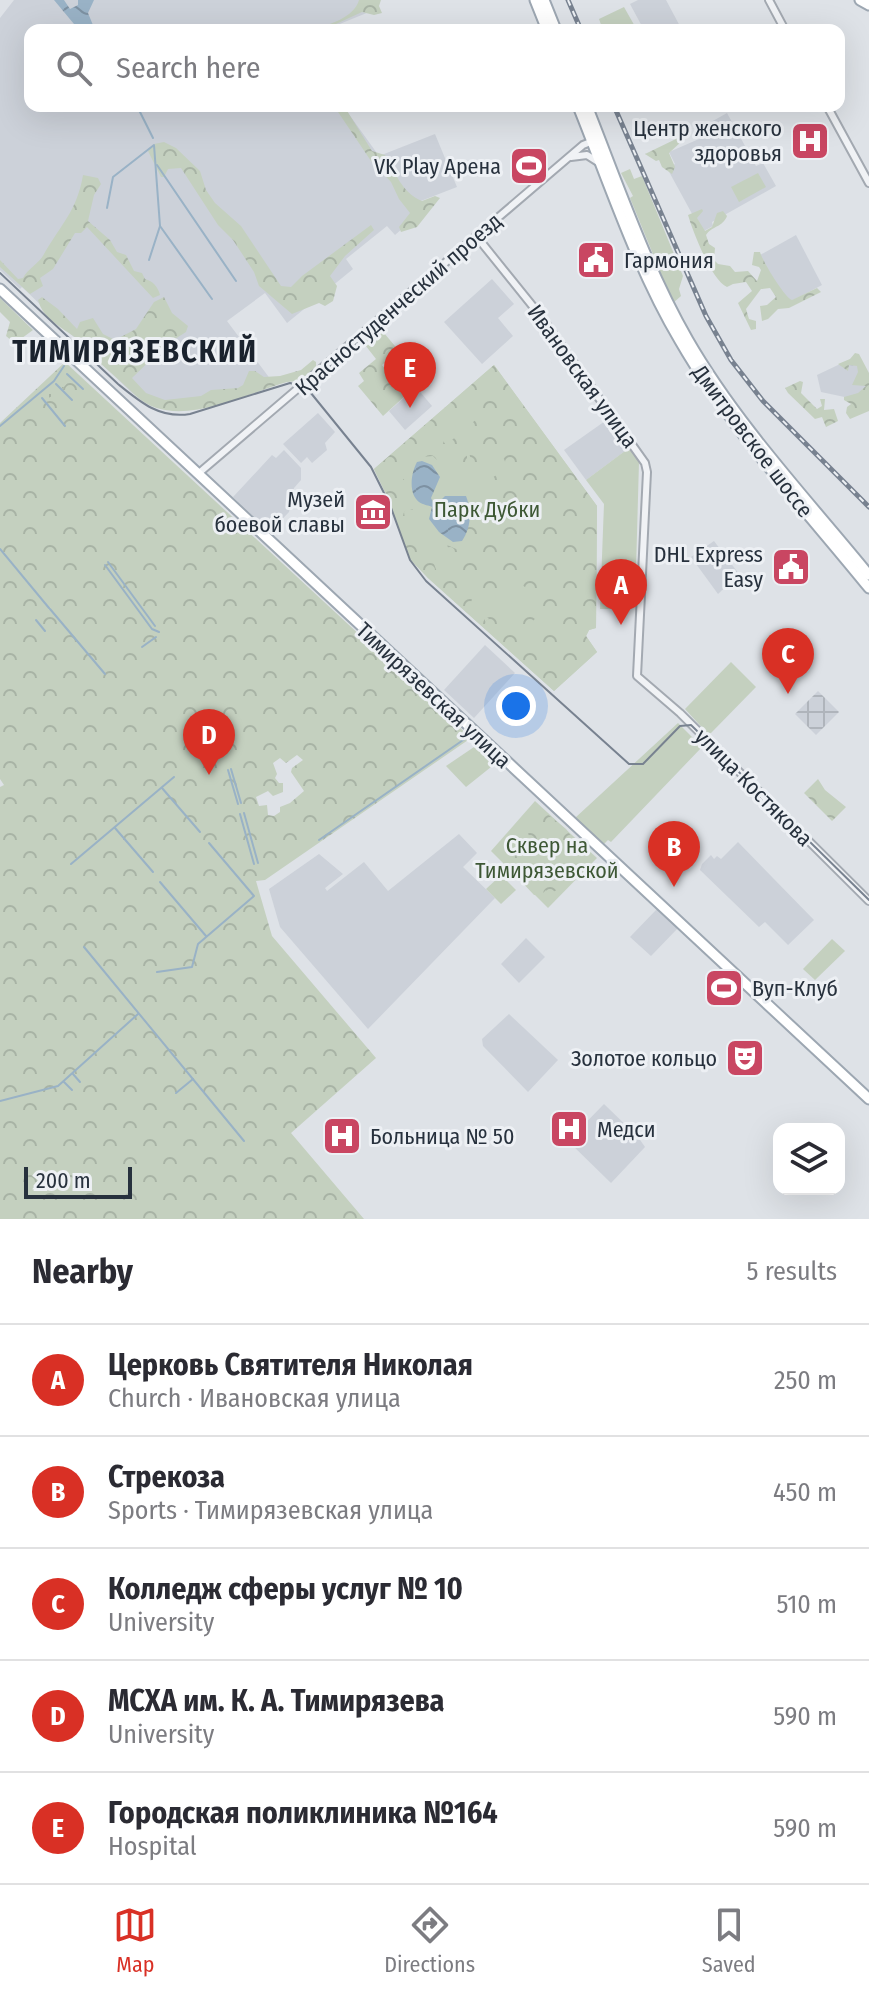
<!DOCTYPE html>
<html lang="en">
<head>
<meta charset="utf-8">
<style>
  body { margin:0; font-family:"Fira Sans Condensed",sans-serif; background:#f2f2f3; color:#2b2b33 }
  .controls { position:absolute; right:24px; bottom:24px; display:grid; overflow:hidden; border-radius:16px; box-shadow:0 8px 32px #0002 }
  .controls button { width:72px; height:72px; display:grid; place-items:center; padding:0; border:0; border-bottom:2px solid #e1e1e2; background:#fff; color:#2b2b33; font:40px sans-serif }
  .scale { position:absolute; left:24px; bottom:20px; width:108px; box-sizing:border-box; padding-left:8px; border:4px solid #27313d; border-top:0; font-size:22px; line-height:28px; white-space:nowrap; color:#27313d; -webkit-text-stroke:6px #edf0f4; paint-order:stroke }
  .you { position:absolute; left:516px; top:706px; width:28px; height:28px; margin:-20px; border:6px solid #fff; border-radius:50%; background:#1a73e8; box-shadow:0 0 0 12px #1a73e833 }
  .badge { display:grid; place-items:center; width:52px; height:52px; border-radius:50%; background:#d93025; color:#fff; font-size:26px; font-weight:700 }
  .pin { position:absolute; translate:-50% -66px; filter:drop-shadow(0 2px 4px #0008) }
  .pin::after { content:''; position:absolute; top:42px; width:28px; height:24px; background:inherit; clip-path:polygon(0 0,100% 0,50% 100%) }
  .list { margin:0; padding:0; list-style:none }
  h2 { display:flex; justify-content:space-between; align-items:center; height:104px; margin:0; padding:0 32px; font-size:34px }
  h2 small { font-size:26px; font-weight:400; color:#7c7c81 }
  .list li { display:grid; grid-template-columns:52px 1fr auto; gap:24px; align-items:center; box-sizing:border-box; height:112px; padding:0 32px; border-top:2px solid #e1e1e2 }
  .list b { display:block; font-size:30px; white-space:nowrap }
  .list p { margin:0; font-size:26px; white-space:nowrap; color:#7c7c81 }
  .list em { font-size:26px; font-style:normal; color:#7c7c81 }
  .icon { flex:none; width:44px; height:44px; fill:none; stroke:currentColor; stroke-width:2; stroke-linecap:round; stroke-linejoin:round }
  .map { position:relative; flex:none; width:869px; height:1219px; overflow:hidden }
  .search { position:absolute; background:#fff; box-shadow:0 8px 32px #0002; left:24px; right:24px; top:24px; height:88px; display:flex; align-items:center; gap:20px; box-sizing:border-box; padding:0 28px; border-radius:16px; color:#7c7c81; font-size:30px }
  .sheet { height:664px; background:#fff }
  nav { display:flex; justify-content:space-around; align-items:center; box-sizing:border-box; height:112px; border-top:2px solid #e1e1e2; background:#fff; font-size:22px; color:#7c7c81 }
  nav a { display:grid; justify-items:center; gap:4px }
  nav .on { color:#d93025 }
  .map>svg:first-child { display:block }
  .built { fill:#ccd1d9 }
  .industrial { fill:url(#industrial-grid) }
  .green { fill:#c4d0bf }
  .forest { fill:url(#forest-crowns); fill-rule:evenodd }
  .wetland { fill:url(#wetland-marsh) }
  .water { fill:url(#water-waves) }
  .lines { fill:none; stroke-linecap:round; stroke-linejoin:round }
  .stream { stroke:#99b2c6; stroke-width:2 }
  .minor-casing { stroke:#a3a9b1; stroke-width:10 }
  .major-casing { stroke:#9da7b2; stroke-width:13 }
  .minor { stroke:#f0f2f5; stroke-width:6 }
  .major { stroke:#fff; stroke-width:9 }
  .tram { stroke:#788290; stroke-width:2 }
  .rail-casing { stroke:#788290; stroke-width:5 }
  .rail { stroke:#edf0f4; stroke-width:2; stroke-dasharray:6; stroke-linecap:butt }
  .labels { text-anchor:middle; stroke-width:6; stroke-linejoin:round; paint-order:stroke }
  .poi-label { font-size:22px; fill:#27313d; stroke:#edf0f4; text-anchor:end }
  .street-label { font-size:22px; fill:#27313d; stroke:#edf0f4 }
  .park-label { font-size:22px; fill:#3e5835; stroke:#edf0f4 }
  .district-label { font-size:30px; font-weight:bold; letter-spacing:2px; fill:#1a222d; stroke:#edf0f4 }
</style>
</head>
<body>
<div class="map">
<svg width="869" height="1219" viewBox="0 0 869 1219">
  <defs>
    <pattern id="industrial-grid" width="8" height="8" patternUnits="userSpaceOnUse" patternTransform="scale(2)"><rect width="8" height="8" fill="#ccd1d9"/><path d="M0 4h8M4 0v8" fill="none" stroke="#afb4bb"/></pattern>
    <pattern id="forest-crowns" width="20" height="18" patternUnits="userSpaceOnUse" patternTransform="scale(2)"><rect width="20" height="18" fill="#c4d0bf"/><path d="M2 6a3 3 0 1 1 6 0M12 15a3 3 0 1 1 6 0" fill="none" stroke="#a8b3a5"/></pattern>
    <pattern id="wetland-marsh" width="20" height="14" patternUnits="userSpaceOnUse" patternTransform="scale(2)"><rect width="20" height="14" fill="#c4d0bf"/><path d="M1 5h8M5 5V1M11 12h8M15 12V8" fill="none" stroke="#a8b3a5"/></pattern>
    <pattern id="water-waves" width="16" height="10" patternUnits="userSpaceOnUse" patternTransform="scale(2)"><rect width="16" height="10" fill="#99b2c6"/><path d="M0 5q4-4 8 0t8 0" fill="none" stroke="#7d91a2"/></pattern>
  </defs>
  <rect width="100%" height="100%" fill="#dee2e7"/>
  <g class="built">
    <path d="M14,0h355l5,10 -49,20h-295v76h313l36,50 56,-22 22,53 -44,17 6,10 -24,21 -8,-9 -41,33 7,10 -66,54 -22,-30 -38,28 47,63 -104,26 -16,-4 -22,-13 -110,-106 -2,2 -20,-19v-252z"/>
    <path d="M638,0h28l16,30h-38l-14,-26z"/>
    <path d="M727,113l29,53 7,-3 13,23 -64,36 1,4 -11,6 -35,-64 8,-4 -6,-12 30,-13 -4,-8z"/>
    <path d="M796,235l26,50 -36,19 -26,-49z"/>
    <path d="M492,279l22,25 -16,14 15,18 -31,28 -38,-42z"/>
    <path d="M857,356l12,35 -15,8 -33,-7 -4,-17z"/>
    <path d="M416,387l16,19 -27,24 -16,-19z"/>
    <path d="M318,413l17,19 -10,11 2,7 -15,13 -5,-6 -6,6 -18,-19z"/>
    <path d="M608,419l21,29 -43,32 -22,-30z"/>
    <path d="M284,450l17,18v12l-7,8 -5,24 -19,20 -37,-35 39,-42 4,3z"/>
    <path d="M714,541l25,33 -21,20 -27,-37z"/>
    <path d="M485,645l30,28 -41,45 -30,-28z"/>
    <path d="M459,834l18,19 -14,14 32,31 -127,131 -88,-102 -11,-38 50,-35 24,20 -18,14 2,3 37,-29 24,29z"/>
    <path d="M738,842l76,78 -26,25 -23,-23 -6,5 -59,-57 2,-6 9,-9 3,4 3,-3 4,3z"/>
    <path d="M657,909l21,19 -27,28 -21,-19z"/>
    <path d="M526,938l19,19 -26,26 -18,-19z"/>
    <path d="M509,1014l49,46 -30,32 -45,-46 -1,-7z"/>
    <path d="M604,1104l34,33 7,10 -34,36 -43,-42z"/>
  </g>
  <path class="industrial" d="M818,691l21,21 -23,23 -21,-21z"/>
  <g class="green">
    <path d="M624,7l13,23h-34l-4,-11z"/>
    <path d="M630,169l4,10 8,-3 41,100 -4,13 2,7 -8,7 -43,-105 3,-2 -12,-23z"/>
    <path d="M758,173l8,14 -27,15 -8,-15z"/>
    <path d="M494,365l103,141 -1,122 -7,2 -3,6 11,16 -43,39 -126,-113 -18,-19 -24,-65 -12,-25z"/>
    <path d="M629,448l10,14 -4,143h-17l-1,4h-17l4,-105 -18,-24z"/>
    <path d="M731,662l25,25 -45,46h-4l-22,-24z"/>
    <path d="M678,723l24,24 -91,95 -3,-2 -5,5 -28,-27z"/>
    <path d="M477,745l19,18 -30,24 -20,-21z"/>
    <path d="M535,801l62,57 -49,50 -57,-57z"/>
    <path d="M501,875l15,15 -15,14 -15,-15z"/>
    <path d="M832,939l13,12 -30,29 -12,-11z"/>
  </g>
  <g class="forest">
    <path d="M359,0h22l-2,6 3,7 -8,2 -12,-3 -39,18h-12c17,-5 43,-12 48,-30z"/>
    <path d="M334,106h10l28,45 13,4c11,18 16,37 37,46l13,-5 5,2 -23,29 -16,5 -2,-5 11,-14 -11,-14 -8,-17 -20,-21z"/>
    <path d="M678,138l4,3 -13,12 6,14 -3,7 -10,-7 -3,-7 -3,1 -11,-7z"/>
    <path d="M164,142l12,6 24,23 6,19 9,13 26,23 40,60 10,1 11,-11 69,-51 3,5 -29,26 -15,20 7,10 -4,15 -8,5 -6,-3 -27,11 -33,-28 -5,-14 -21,-32 -15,-15 -37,-57 -13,1 -4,8h-3l-13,-26 6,-7z"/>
    <path d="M83,175l15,3 3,6 -7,11 -6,26 22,19 7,12 9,3 8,16 8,2 3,6c8,2 13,8 15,16l-7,3 -66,-71 -6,6h-6l-22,36 -13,9 3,8 -13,8 -30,-27v-7l18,19 5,-1c5,-10 16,-14 21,-24 17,-30 33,-43 39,-79z"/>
    <path d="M702,209l1,2 -6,7 8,13 7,-4 5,-14 6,-2 4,5c-4,11 -15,10 -21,19l3,9 6,4 -1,12 4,4 12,2 5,6 13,-1 9,10 4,-11 -2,-3 -7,-2 2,-13h6c2,8 24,45 32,48l25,-12 4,4 -32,16 -11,1 -10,10 -6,2 -2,-15 7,-1 9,-8 -6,-9 -9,1 -15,20 3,10 7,2v8l-5,1 -13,-27 14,-12 -6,-9 -13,2 -6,3c-15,-6 -34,-55 -39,-72z"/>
    <path d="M42,297l16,12 19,20 3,-7 13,-4 10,16 12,6 21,-11 18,-27 10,-5 8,16 16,13 -2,6 -19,12 -35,34 14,15 19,7 36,-4 10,-6 27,-2 5,-3 6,-14h6l9,6 16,-1 21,-6 12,-10 3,2v7l-16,12 -13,1c-43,12 -112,50 -151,14 -11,-11 -24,-22 -36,-33 -7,-6 -12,-16 -20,-22 -15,-12 -37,-21 -42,-41z"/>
    <path d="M0,298l33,32 -15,11h-6l-6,-5 4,-14 -10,-10z"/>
    <path d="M379,327l31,37 -1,8 -6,4 -14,-17 -7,6 24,30 -23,21 -25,-30 6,-5 -5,-8 17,-14 -14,-18z"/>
    <path d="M855,353l4,1 10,19v38l-19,8 -4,-6 1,-6 4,-3 -7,-4v-3l14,-4 8,-7 -14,-1 6,-13 -1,-6 -8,-1 -1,6 -10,-7 12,-5z"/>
    <path d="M65,362l406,376 -206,142 -9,1 16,55 104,122 -85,75 73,86h-364v-432l4,-2 -4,-6v-356zM297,755l6,5 -11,8 -1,4 13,19 -14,12 -10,4v5l-6,4 -6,-1 -1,-10 -8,1 -3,-9 12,-6 5,5 10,-4v-9h-4l-4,-5 2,-4 -4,-11 7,-5 6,5z"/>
    <path d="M494,365l103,141 -1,122 -7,2 -3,6 11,16 -43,39 -126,-113 -18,-19 -24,-65 -12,-25zM465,401l14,13v3l-33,28 -12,-16zM467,448l7,19 14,-9 -1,-3 3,-2 5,7 9,-1 3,8 -19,14 1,9 -2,3 9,14v8l-15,7 -5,-4 -5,1 -9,22 1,11 -16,-7 8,20 -18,7 -10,-27 -13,-11 -9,-15 -1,-7 3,-4 6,2v-5l-6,-1 -3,-9 6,-1 -2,-5 -9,1 2,-2 -1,-8 5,4 1,-2 -15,-17 3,-3 11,8 3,-12 25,-2 4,4 14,1 -3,-10 15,15 4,-2zM506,577l4,8 4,-5c9,4 21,15 27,25l-8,5 -8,-6 -4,2 -2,5 3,5 -2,3 1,6 -5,-7 -3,1v5l-19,-18 -9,9 4,4 -4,3v-4l-15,-11 2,-8 4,-3 16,4 5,-7h5l-1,-7zM547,605l10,11 -12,18 -6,-4 -3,2 4,6 -5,4 -6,-11 6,-3 -2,-7z"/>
    <path d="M800,381l3,1 -2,11 16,16 5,-3 -2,-7h5l-1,11 10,-1 4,12 -12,6 -4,-10 -7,2 -27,-26 -3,-5z"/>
    <path d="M818,779l7,11 21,17 -14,14 -28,-28z"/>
    <path d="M536,805l30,24 12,17v3h-7l-2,4 -11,-5 -13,-17 -6,3 2,12 -8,2 -6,-18c11,-5 14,-11 6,-20z"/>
    <path d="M519,827l5,27 -15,14 6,-12 -7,-4 -8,2c0,-13 9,-20 19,-27z"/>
    <path d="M543,860c14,0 19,8 36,5l4,4c-11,10 -21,20 -35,25l-2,-4 -5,5h-7l-15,-16h12l2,-9 7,-1z"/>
  </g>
  <path class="wetland" d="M64,370l8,4c-7,19 -25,25 -42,32l-5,-2z"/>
  <g class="water">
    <path d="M54,0h10l6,9 8,-4v-5h16l-6,13 7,17h-16z"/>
    <path d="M422,461l10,4 8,12 -9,21 2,4 5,1 7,-7h21c6,15 5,32 -4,45l-9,1 -14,-10 -10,-13 3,-12c-4,-2 -9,-2 -13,-5 -11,-9 -8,-29 -2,-40z"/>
  </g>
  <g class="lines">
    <g class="stream">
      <path d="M137,106l16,32"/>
      <path d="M157,165l79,116"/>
      <path d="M107,208l6,-31 41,-32 6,81 -11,34"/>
      <path d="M160,226l52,73"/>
      <path d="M67,374l16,15"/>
      <path d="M56,384l16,16"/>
      <path d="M42,398l23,28"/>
      <path d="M0,426l54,-45 10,-15"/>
      <path d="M0,549l49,59"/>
      <path d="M108,562l47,64"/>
      <path d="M105,565l47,64 7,3"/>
      <path d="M50,609l55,65"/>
      <path d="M36,620l9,11"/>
      <path d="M142,647l14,-10"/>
      <path d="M231,769l10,34"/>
      <path d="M228,770l10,34"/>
      <path d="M162,788l38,44"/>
      <path d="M244,813l14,50"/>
      <path d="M240,814l14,50"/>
      <path d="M115,828l38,44"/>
      <path d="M319,840l147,-102"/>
      <path d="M71,864l103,-87"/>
      <path d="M160,882l46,54"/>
      <path d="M84,947l160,194"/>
      <path d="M157,972l35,-5 6,-23 56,-48 -45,-53"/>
      <path d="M73,1074l7,8"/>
      <path d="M64,1082l8,8"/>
      <path d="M176,1093l17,-14"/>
      <path d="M0,1101l58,-15 80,-72"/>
    </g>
    <defs>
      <g id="minor">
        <path d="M769,0l16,30"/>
        <path d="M827,106l42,77"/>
        <path d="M571,157l16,-2 11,7"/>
        <path d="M477,237l62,77 106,149 2,9 -10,204 43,37 189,188"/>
        <path d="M199,473l384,-328 10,-4"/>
      </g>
      <g id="major">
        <path d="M535,0l12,30"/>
        <path d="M544,0l12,30"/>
        <path d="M860,0l9,5"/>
        <path d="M578,106c31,77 60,165 102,235 52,90 124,167 189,247"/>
        <path d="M587,106c31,78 59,161 101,234 49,85 119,159 181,235"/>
        <path d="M0,289l869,810"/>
      </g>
    </defs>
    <use href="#minor" class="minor-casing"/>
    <use href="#major" class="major-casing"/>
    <use href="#minor" class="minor"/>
    <use href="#major" class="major"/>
    <path class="tram" d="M0,273l118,111c22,18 42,35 72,30l100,-31 16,4 65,80 19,38 20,55 16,21 203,183h14l37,-38 11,-1 178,175"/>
    <defs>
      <g id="rail">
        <path d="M568,0l13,30"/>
        <path d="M614,106l92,210 25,44 32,41 106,106"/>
      </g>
    </defs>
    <use href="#rail" class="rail-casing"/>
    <use href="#rail" class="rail"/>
  </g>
  <defs>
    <symbol id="hospital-square" viewBox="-11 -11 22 22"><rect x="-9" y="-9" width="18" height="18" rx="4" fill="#c94662" stroke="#edf0f4"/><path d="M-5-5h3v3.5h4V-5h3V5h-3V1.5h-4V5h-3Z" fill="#fff"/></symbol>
    <symbol id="stadium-square" viewBox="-11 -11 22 22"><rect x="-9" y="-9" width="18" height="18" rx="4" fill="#c94662" stroke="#edf0f4"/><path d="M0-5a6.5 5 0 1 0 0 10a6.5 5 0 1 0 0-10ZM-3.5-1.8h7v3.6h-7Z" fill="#fff"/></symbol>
    <symbol id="civic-square" viewBox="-11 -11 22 22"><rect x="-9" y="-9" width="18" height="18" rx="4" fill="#c94662" stroke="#edf0f4"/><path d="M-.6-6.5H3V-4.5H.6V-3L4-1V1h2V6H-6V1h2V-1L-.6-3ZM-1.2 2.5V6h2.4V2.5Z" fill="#fff"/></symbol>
    <symbol id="museum-square" viewBox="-11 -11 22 22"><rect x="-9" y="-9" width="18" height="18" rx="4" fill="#c94662" stroke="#edf0f4"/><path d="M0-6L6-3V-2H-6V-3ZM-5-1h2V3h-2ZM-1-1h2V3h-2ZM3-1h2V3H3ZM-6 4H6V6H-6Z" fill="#fff"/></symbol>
    <symbol id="theatre-square" viewBox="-11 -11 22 22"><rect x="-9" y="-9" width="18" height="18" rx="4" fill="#c94662" stroke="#edf0f4"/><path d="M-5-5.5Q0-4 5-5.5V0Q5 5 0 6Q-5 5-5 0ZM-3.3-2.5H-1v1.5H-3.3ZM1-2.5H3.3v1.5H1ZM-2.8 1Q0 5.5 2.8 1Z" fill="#fff"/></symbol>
  </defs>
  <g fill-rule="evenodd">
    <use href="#hospital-square" x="788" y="119" width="44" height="44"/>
    <use href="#stadium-square" x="507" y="144" width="44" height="44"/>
    <use href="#civic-square" x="574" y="238" width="44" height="44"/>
    <use href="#museum-square" x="351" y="490" width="44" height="44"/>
    <use href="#civic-square" x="769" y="545" width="44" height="44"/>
    <use href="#stadium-square" x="702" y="966" width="44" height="44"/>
    <use href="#theatre-square" x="723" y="1036" width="44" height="44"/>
    <use href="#hospital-square" x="547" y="1107" width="44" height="44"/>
    <use href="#hospital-square" x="320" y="1114" width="44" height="44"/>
  </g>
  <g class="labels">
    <g class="poi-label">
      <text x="782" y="136">Центр женского<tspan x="782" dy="25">здоровья</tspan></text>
      <text x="501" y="174">VK Play Арена</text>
      <text x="624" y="268" text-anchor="start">Гармония</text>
      <text x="345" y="507">Музей<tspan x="345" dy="25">боевой славы</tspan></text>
      <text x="763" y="562">DHL Express<tspan x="763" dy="25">Easy</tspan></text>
      <text x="752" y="996" text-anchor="start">Вуп-Клуб</text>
      <text x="717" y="1066">Золотое кольцо</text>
      <text x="597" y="1137" text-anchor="start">Медси</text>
      <text x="370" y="1144" text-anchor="start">Больница № 50</text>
    </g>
    <g class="street-label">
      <text transform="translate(398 304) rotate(-41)" y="8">Красностуденческий проезд</text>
      <text transform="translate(583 376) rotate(54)" y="8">Ивановская улица</text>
      <text transform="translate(753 441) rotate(53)" y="8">Дмитровское шоссе</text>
      <text transform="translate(434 695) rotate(43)" y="8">Тимирязевская улица</text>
      <text transform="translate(754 787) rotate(45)" y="8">улица Костякова</text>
    </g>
    <g class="park-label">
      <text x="487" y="517">Парк Дубки</text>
      <text x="547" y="853">Сквер на<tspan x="547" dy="25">Тимирязевской</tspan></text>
    </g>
    <g class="district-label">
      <text x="135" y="362">ТИМИРЯЗЕВСКИЙ</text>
    </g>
  </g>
</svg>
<div class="controls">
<button><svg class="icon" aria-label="layers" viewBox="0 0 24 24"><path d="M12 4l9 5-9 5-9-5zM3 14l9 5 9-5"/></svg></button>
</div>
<div class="scale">200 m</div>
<div class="you"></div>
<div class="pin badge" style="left:621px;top:625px">A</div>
<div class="pin badge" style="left:674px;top:887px">B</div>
<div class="pin badge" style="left:788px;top:694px">C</div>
<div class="pin badge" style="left:209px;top:775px">D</div>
<div class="pin badge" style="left:410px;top:408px">E</div>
<div class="search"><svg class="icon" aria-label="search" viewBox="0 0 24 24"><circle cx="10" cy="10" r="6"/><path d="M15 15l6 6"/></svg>Search here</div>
</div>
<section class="sheet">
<h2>Nearby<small>5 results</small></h2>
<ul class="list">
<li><span class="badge">A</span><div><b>Церковь Святителя Николая</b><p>Church · Ивановская улица</p></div><em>250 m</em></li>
<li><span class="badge">B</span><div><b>Стрекоза</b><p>Sports · Тимирязевская улица</p></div><em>450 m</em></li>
<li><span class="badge">C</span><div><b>Колледж сферы услуг № 10</b><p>University</p></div><em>510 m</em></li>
<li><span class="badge">D</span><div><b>МСХА им. К. А. Тимирязева</b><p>University</p></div><em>590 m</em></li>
<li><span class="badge">E</span><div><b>Городская поликлиника №164</b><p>Hospital</p></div><em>590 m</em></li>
</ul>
</section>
<nav>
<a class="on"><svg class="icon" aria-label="map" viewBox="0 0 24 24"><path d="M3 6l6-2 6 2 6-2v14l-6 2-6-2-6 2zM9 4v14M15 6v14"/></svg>Map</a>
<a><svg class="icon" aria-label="directions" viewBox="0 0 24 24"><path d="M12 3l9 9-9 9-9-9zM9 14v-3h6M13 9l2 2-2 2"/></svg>Directions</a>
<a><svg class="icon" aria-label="saved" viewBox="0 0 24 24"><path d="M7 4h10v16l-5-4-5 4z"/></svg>Saved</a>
</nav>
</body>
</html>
